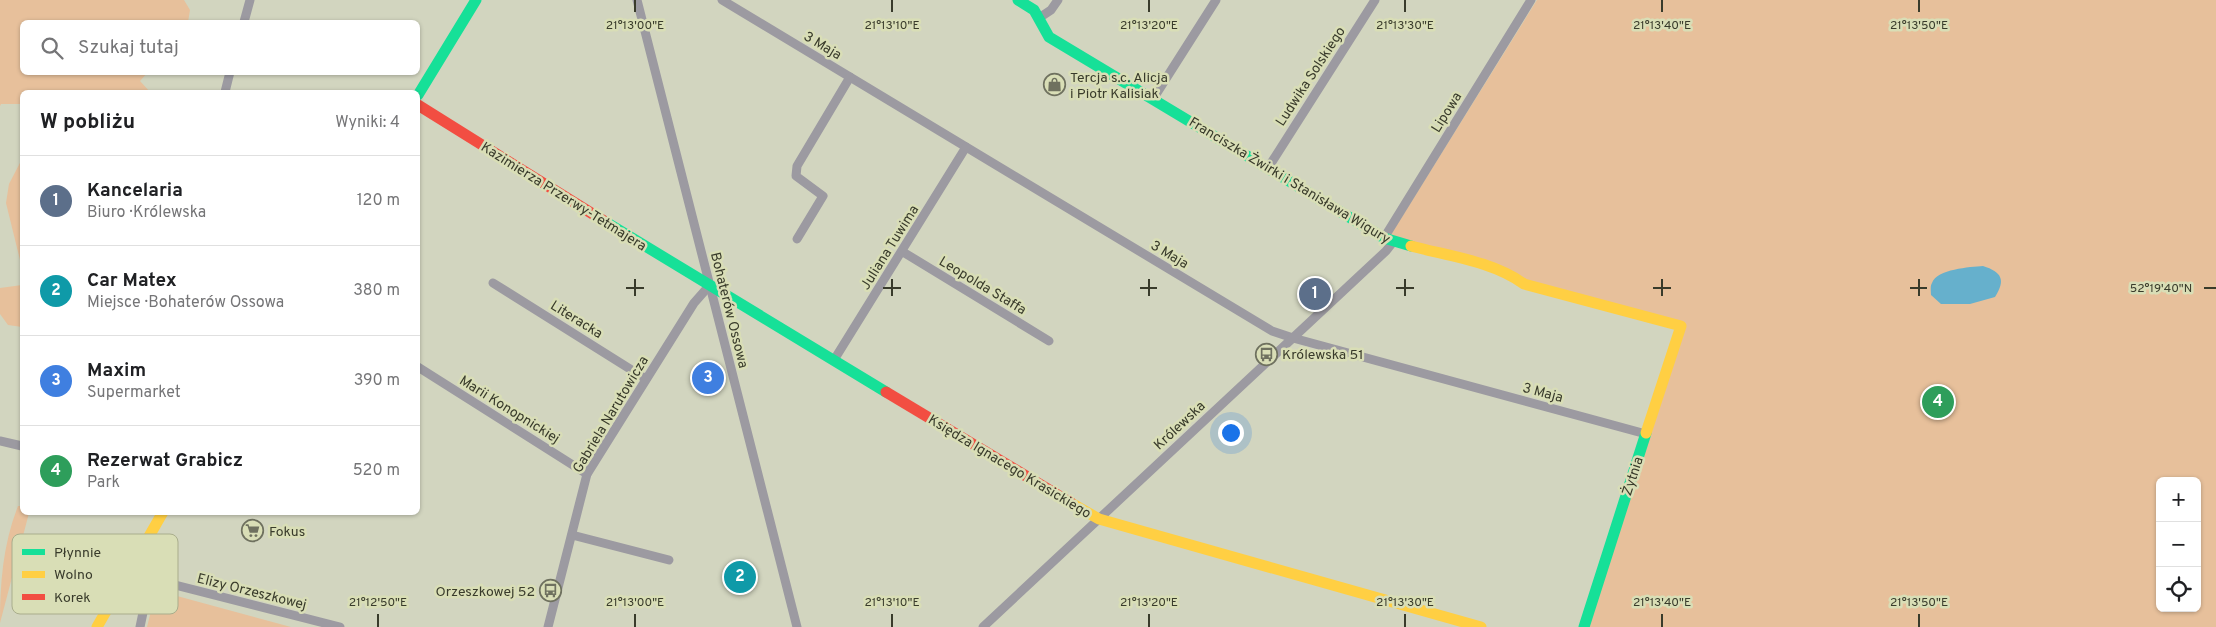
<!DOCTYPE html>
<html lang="pl">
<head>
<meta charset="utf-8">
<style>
  body { margin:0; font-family:Overpass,sans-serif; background:#f2f2f2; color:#202124 }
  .controls { position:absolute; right:15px; bottom:15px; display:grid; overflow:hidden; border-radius:8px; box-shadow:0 1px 4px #0004 }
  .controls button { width:45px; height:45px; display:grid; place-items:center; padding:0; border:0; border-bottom:1px solid #e0e0e0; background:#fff; color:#202124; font:25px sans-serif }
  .you { position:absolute; left:1230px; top:432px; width:18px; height:18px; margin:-12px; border:4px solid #fff; border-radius:50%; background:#1a73e8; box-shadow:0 0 0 8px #1a73e833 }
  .badge { display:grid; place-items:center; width:32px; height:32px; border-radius:50%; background:#ea580c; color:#fff; font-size:16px; font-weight:700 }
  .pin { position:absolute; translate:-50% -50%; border:2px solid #fff; box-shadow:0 1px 5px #0006 }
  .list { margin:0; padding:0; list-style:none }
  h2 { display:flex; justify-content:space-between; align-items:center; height:65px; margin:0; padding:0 20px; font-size:21px }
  h2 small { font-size:16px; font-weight:400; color:#757577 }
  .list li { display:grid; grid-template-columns:32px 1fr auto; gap:15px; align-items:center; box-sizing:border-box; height:90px; padding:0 20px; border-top:1px solid #e0e0e0 }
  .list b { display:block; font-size:19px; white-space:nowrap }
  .list p { margin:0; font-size:16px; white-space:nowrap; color:#757577 }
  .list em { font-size:16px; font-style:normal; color:#757577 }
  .icon { flex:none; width:28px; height:28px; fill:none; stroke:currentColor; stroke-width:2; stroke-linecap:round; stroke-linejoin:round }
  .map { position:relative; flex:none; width:2216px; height:627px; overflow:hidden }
  .search { position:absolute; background:#fff; box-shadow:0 1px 4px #0004; left:20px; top:20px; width:400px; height:55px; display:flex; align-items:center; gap:12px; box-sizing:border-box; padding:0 18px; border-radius:8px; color:#757577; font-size:19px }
  .panel { position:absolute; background:#fff; box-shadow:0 1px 4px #0004; left:20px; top:90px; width:400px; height:425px; border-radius:8px }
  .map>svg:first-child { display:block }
  .green { fill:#e7c09b; fill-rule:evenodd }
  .water { fill:#66b0cc }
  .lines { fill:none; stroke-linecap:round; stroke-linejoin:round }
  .street { stroke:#9c9aa1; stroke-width:9 }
  .fast { stroke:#16e098; stroke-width:11 }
  .slow { stroke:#ffcf43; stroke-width:11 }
  .jam { stroke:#f24e42; stroke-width:11 }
  .ticks { fill:none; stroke:#393b2b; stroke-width:2 }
  .labels { text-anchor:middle; stroke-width:5; stroke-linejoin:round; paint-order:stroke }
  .street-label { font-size:14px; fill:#393b2b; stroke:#d9deb6 }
  .poi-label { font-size:14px; fill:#393b2b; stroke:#d9deb6; text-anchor:start }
  .key { fill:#d9deb6; stroke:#a9ad8c; stroke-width:1 }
  .key-label { font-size:14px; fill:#393b2b }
  .ticks-label { font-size:12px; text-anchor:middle; fill:#393b2b; stroke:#d9deb6; stroke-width:5; stroke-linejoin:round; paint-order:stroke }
</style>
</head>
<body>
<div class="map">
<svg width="2216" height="627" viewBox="0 0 2216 627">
  <rect width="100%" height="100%" fill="#d2d5bf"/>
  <g class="green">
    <path d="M0,0h184l6,10 -2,12h-166v50l125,1 -7,8 10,11h-128v12h-21l-1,2z"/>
    <path d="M1537,0h679v627h-629l98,-302 -155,-43 -140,-46zM2160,481h37v127h-37z"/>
    <path d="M22,159v109l-16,-65 3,-19z"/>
    <path d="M22,285v42l-14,-2 -8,-11v-26z"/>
    <path d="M18,506h4v6l7,1 -29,110c0,-40 3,-79 18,-117z"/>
    <path d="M166,593l125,34h-144l8,-32z"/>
  </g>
  <path class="water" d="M1983,266c19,6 23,14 12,31l-25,7h-29l-10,-9c0,-4 -1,-9 1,-12 5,-14 38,-16 51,-17z"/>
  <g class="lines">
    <g class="street">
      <path d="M637,0l160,627"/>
      <path d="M722,0l550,331 21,7 353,96"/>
      <path d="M1039,18l12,-8 7,-10"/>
      <path d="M244,22l6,-22"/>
      <path d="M225,92l5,-20"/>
      <path d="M1153,99l63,-99"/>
      <path d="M1268,168l107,-168"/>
      <path d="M1384,238l147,-238"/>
      <path d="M797,239l26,-43 -27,-20 1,-10 53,-89"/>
      <path d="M903,252l146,89"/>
      <path d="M493,283l153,96"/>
      <path d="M834,360l132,-213"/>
      <path d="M418,367l169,107"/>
      <path d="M0,441l22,5"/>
      <path d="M572,535l97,25"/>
      <path d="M128,573l212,54"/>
      <path d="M140,627l10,-48"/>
      <path d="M548,627l39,-153 107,-171 15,-17"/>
      <path d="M983,627l403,-376 7,-9"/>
    </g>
    <g class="fast">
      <path d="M1018,0l16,10 15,27 335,201 27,8"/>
      <path d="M418,95l58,-95"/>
      <path d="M604,221l282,171"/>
      <path d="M1584,627l62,-194"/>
    </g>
    <g class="slow">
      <path d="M1411,246c37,10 81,15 113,38l157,42 -35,107"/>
      <path d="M1071,503l28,16 382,108"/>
      <path d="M97,627l66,-115"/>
    </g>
    <g class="jam">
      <path d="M418,105l186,116"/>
      <path d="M886,392l185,111"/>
    </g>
  </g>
  <path class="ticks" d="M635,0v12M892,0v12M1149,0v12M1405,0v12M1662,0v12M1919,0v12M635,279v17M892,279v17M1149,279v17M1405,279v17M1662,279v17M1919,279v17M626,288h18M883,288h18M1140,288h17M1396,288h18M1653,288h18M1910,288h17M2204,288h12M378,614v13M635,614v13M892,614v13M1149,614v13M1405,614v13M1662,614v13M1919,614v13"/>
  <defs>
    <symbol id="shop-ring" viewBox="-11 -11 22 22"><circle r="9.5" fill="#d9deb6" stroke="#6f715f" stroke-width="1.5"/><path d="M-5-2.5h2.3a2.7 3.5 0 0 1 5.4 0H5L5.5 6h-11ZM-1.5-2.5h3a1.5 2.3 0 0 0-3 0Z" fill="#6f715f"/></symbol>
    <symbol id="bus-ring" viewBox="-11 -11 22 22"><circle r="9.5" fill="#d9deb6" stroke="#6f715f" stroke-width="1.5"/><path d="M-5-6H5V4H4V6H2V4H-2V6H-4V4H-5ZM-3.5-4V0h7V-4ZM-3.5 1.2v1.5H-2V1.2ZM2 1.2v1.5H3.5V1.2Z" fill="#6f715f"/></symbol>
    <symbol id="supermarket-ring" viewBox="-11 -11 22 22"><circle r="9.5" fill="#d9deb6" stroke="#6f715f" stroke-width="1.5"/><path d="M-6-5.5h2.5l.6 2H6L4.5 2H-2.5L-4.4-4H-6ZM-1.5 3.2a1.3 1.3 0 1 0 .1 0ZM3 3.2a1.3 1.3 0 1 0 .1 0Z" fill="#6f715f"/></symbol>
  </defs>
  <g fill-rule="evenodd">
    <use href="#shop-ring" x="1042" y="72" width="25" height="25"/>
    <use href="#bus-ring" x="1254" y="342" width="25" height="25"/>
    <use href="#supermarket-ring" x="240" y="518" width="25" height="25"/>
    <use href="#bus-ring" x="538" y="578" width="25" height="25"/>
  </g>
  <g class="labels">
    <g class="street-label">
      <text transform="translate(823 45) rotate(31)" y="5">3 Maja</text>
      <text transform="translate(1310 76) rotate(-57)" y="5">Ludwika Solskiego</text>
      <text transform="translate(1446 112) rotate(-58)" y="5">Lipowa</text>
      <text transform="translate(1290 180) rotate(31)" y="5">Franciszka Żwirki i Stanisława Wigury</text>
      <text transform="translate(564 196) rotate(32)" y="5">Kazimierza Przerwy-Tetmajera</text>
      <text transform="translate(889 247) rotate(-58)" y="5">Juliana Tuwima</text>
      <text transform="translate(1170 254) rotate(31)" y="5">3 Maja</text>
      <text transform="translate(983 285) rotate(31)" y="5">Leopolda Staffa</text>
      <text transform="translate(730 310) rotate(76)" y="5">Bohaterów Ossowa</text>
      <text transform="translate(577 319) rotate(32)" y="5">Literacka</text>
      <text transform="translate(1543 392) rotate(15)" y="5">3 Maja</text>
      <text transform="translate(510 409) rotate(32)" y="5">Marii Konopnickiej</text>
      <text transform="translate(610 414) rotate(-59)" y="5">Gabriela Narutowicza</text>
      <text transform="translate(1179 425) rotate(-43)" y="5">Królewska</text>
      <text transform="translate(1010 466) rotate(31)" y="5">Księdza Ignacego Krasickiego</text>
      <text transform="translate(1632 476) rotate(-72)" y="5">Żytnia</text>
      <text transform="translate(252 591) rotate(14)" y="5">Elizy Orzeszkowej</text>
    </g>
    <g class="poi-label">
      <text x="1070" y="82">Tercja s.c. Alicja<tspan x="1070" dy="16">i Piotr Kalisiak</tspan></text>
      <text x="1282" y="359">Królewska 51</text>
      <text x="269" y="536">Fokus</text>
      <text x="535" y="596" text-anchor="end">Orzeszkowej 52</text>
    </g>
  </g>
  <rect x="12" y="534" width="166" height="80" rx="8" class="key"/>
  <rect x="22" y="549" width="23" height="6" fill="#16e098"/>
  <rect x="22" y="571" width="23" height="7" fill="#ffcf43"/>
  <rect x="22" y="594" width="23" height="6" fill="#f24e42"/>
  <g class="key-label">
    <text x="54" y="557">Płynnie</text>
    <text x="54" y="579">Wolno</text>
    <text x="54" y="602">Korek</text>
  </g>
  <g class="ticks-label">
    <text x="635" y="29">21°13'00"E</text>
    <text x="892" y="29">21°13'10"E</text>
    <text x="1149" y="29">21°13'20"E</text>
    <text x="1405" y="29">21°13'30"E</text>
    <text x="1662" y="29">21°13'40"E</text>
    <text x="1919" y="29">21°13'50"E</text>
    <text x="2161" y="292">52°19'40"N</text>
    <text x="378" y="606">21°12'50"E</text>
    <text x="635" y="606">21°13'00"E</text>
    <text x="892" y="606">21°13'10"E</text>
    <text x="1149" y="606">21°13'20"E</text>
    <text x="1405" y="606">21°13'30"E</text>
    <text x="1662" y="606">21°13'40"E</text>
    <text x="1919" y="606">21°13'50"E</text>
  </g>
</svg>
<div class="controls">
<button>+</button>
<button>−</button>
<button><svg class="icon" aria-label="locate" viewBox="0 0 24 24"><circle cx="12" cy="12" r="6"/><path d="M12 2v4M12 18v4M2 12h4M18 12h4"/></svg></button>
</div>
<div class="you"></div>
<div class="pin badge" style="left:1315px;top:294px;background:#5c6f8a">1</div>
<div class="pin badge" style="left:740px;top:577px;background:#0f9aa8">2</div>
<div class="pin badge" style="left:708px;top:378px;background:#3f7fe0">3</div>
<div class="pin badge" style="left:1938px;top:402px;background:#2e9e5b">4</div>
<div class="search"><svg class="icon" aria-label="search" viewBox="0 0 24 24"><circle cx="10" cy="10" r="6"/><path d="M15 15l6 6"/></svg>Szukaj tutaj</div>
<section class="panel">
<h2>W pobliżu<small>Wyniki: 4</small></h2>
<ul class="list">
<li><span class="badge" style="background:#5c6f8a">1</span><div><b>Kancelaria</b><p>Biuro · Królewska</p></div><em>120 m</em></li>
<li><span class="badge" style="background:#0f9aa8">2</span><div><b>Car Matex</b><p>Miejsce · Bohaterów Ossowa</p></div><em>380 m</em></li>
<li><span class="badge" style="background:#3f7fe0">3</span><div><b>Maxim</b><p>Supermarket</p></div><em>390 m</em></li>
<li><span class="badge" style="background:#2e9e5b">4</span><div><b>Rezerwat Grabicz</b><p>Park</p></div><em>520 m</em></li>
</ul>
</section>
</div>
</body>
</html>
